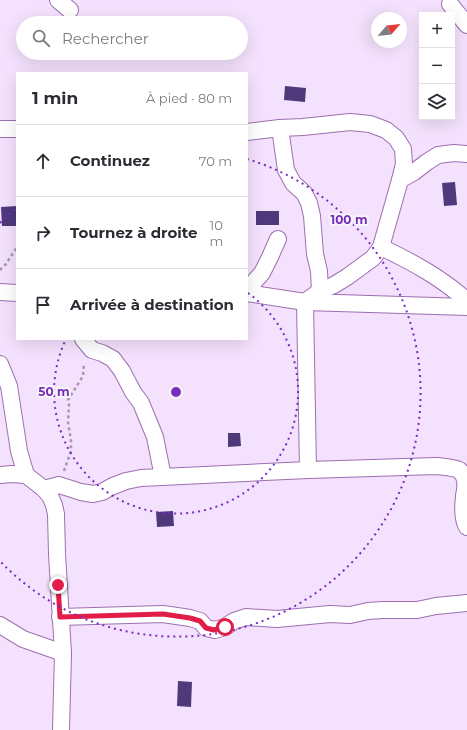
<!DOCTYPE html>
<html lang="fr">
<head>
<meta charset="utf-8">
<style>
  body { margin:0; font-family:Montserrat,sans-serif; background:#f2f2f3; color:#2b2b33 }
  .controls { position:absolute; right:12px; top:12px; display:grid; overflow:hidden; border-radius:0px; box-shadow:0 4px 16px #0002 }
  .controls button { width:36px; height:36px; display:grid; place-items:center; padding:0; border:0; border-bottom:1px solid #e1e1e2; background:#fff; color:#2b2b33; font:20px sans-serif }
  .compass { position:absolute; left:371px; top:12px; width:36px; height:36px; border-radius:50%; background:#fff; box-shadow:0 4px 16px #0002; rotate:62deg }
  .stop { position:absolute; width:12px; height:12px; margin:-9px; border:3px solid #e11d48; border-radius:50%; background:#fff }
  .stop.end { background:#e11d48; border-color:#fff; box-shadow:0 1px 4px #0008 }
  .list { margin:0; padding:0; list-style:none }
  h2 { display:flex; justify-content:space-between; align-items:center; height:52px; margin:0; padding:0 16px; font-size:17px }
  h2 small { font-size:13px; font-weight:400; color:#7c7c81 }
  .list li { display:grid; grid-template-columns:26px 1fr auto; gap:12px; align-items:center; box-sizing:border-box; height:72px; padding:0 16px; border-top:1px solid #e1e1e2 }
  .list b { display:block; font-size:15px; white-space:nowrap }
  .list em { font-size:13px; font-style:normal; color:#7c7c81 }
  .icon { flex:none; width:22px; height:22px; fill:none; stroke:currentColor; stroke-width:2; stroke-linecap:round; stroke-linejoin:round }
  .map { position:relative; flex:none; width:467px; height:730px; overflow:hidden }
  .search { position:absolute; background:#fff; box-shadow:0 4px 16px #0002; left:16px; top:16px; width:232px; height:44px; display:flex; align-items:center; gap:10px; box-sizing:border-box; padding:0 14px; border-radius:22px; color:#7c7c81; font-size:15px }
  .panel { position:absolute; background:#fff; box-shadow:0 4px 16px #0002; left:16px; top:72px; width:232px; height:268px; border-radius:0px }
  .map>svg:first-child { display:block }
  .building { fill:#4e397b }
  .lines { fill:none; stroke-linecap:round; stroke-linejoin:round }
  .minor-casing { stroke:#9d6fb0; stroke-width:18 }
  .path { stroke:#a997b2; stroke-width:2.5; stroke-dasharray:3 3; stroke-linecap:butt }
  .minor { stroke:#fff; stroke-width:16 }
  .route { stroke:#e11d48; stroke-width:5 }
  .ring { fill:none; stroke:#7b2cbf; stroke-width:2; stroke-dasharray:2 4 }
  .centre { fill:#7b2cbf; stroke:#f6f6f6; stroke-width:2 }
  .ring-label { font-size:12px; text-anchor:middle; font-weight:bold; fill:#7b2cbf; stroke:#f6f6f6; stroke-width:4; stroke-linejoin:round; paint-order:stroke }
</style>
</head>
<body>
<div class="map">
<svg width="467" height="730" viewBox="0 0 467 730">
  <rect width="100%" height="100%" fill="#f4e1fd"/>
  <g class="building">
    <path d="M285,86l21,2 -1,14 -21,-2z"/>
    <path d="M455,182l2,23 -13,1 -2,-23z"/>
    <path d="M17,206v20h-15l-1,-19z"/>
    <rect x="256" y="211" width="23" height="14"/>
    <path d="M228,433h12l1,13 -13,1z"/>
    <path d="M173,511l1,15 -17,1 -1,-15z"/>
    <path d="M178,681l14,1 -1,25 -14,-1z"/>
  </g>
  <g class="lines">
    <defs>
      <g id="minor">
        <path d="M58,0l12,10"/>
        <path d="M450,4l17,21"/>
        <path d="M280,128l6,42 7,13 11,10 5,10 3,13 3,38 4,17 1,20"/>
        <path d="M0,129h17"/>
        <path d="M247,132l33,-4 23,-1 47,-5 20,2 16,6 10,8 7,11 1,15 -4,16 -19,67 -8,11 -26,19 -13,8 -14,6 -15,11 3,168 129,-4c6,1 16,1 22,4 8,6 7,17 5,26 -1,10 -2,22 3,31"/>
        <path d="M400,180l14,-8 13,-10 11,-7 16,-2 13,1"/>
        <path d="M381,247c31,15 61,31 86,54"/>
        <path d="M0,292l17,1"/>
        <path d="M247,293l58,9 162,5"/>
        <path d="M247,293l7,-11 8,-9 8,-16 8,-18"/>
        <path d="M83,339l9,11 10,3 11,6 9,12 11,21 8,11 14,34 8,40"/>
        <path d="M0,364l9,22 10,65 7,24 18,14 6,7 4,9 2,9 1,40 6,99 -2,77"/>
        <path d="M0,475l12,-1 14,1"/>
        <path d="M44,489l15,-4 22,7 12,2 9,-2 11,-6 13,-5 15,-3 167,-8"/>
        <path d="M60,617l103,-3 27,4 10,3 6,7 9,2 10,-3 9,-6 12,-4 31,2 53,-5 20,1 18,-4 15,-1h34l19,-4 31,-3"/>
        <path d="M0,625l23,14 40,14"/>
      </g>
    </defs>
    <use href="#minor" class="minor-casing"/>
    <g class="path">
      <path d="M0,270l6,-6 11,-17"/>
      <path d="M64,471l7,-20v-10l-3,-19 1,-18 -1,-4 15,-24 1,-12"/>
    </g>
    <use href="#minor" class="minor"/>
  </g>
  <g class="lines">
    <path class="route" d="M58,585l2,32 103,-3 27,4 10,3 6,7 8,2 11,-3"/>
  </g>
  <g class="ring">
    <path d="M248 293A122 122 0 1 1 66 339"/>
    <path d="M0 223A244 244 0 0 1 16 208M247 159A244 244 0 1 1 0 561"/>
  </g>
  <circle cx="176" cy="392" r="6" class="centre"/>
  <g class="ring-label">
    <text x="349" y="224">100 m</text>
    <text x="54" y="396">50 m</text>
  </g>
</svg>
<div class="controls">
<button>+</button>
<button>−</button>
<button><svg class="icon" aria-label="layers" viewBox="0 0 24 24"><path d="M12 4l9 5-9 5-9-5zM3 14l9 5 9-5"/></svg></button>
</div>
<svg class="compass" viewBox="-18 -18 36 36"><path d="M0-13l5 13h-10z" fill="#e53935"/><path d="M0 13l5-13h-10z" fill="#7c7c81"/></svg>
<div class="stop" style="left:225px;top:627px"></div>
<div class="stop end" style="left:58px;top:585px"></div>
<div class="search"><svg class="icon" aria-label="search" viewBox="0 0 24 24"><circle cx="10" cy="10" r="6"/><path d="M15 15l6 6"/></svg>Rechercher</div>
<section class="panel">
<h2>1 min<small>À pied · 80 m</small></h2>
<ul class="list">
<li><svg class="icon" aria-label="ahead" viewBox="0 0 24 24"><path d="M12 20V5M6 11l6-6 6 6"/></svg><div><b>Continuez</b></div><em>70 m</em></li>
<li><svg class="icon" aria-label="right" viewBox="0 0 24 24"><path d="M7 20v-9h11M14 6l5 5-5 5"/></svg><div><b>Tournez à droite</b></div><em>10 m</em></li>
<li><svg class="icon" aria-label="arrive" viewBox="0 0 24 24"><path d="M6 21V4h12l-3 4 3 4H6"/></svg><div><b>Arrivée à destination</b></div></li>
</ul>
</section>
</div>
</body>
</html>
